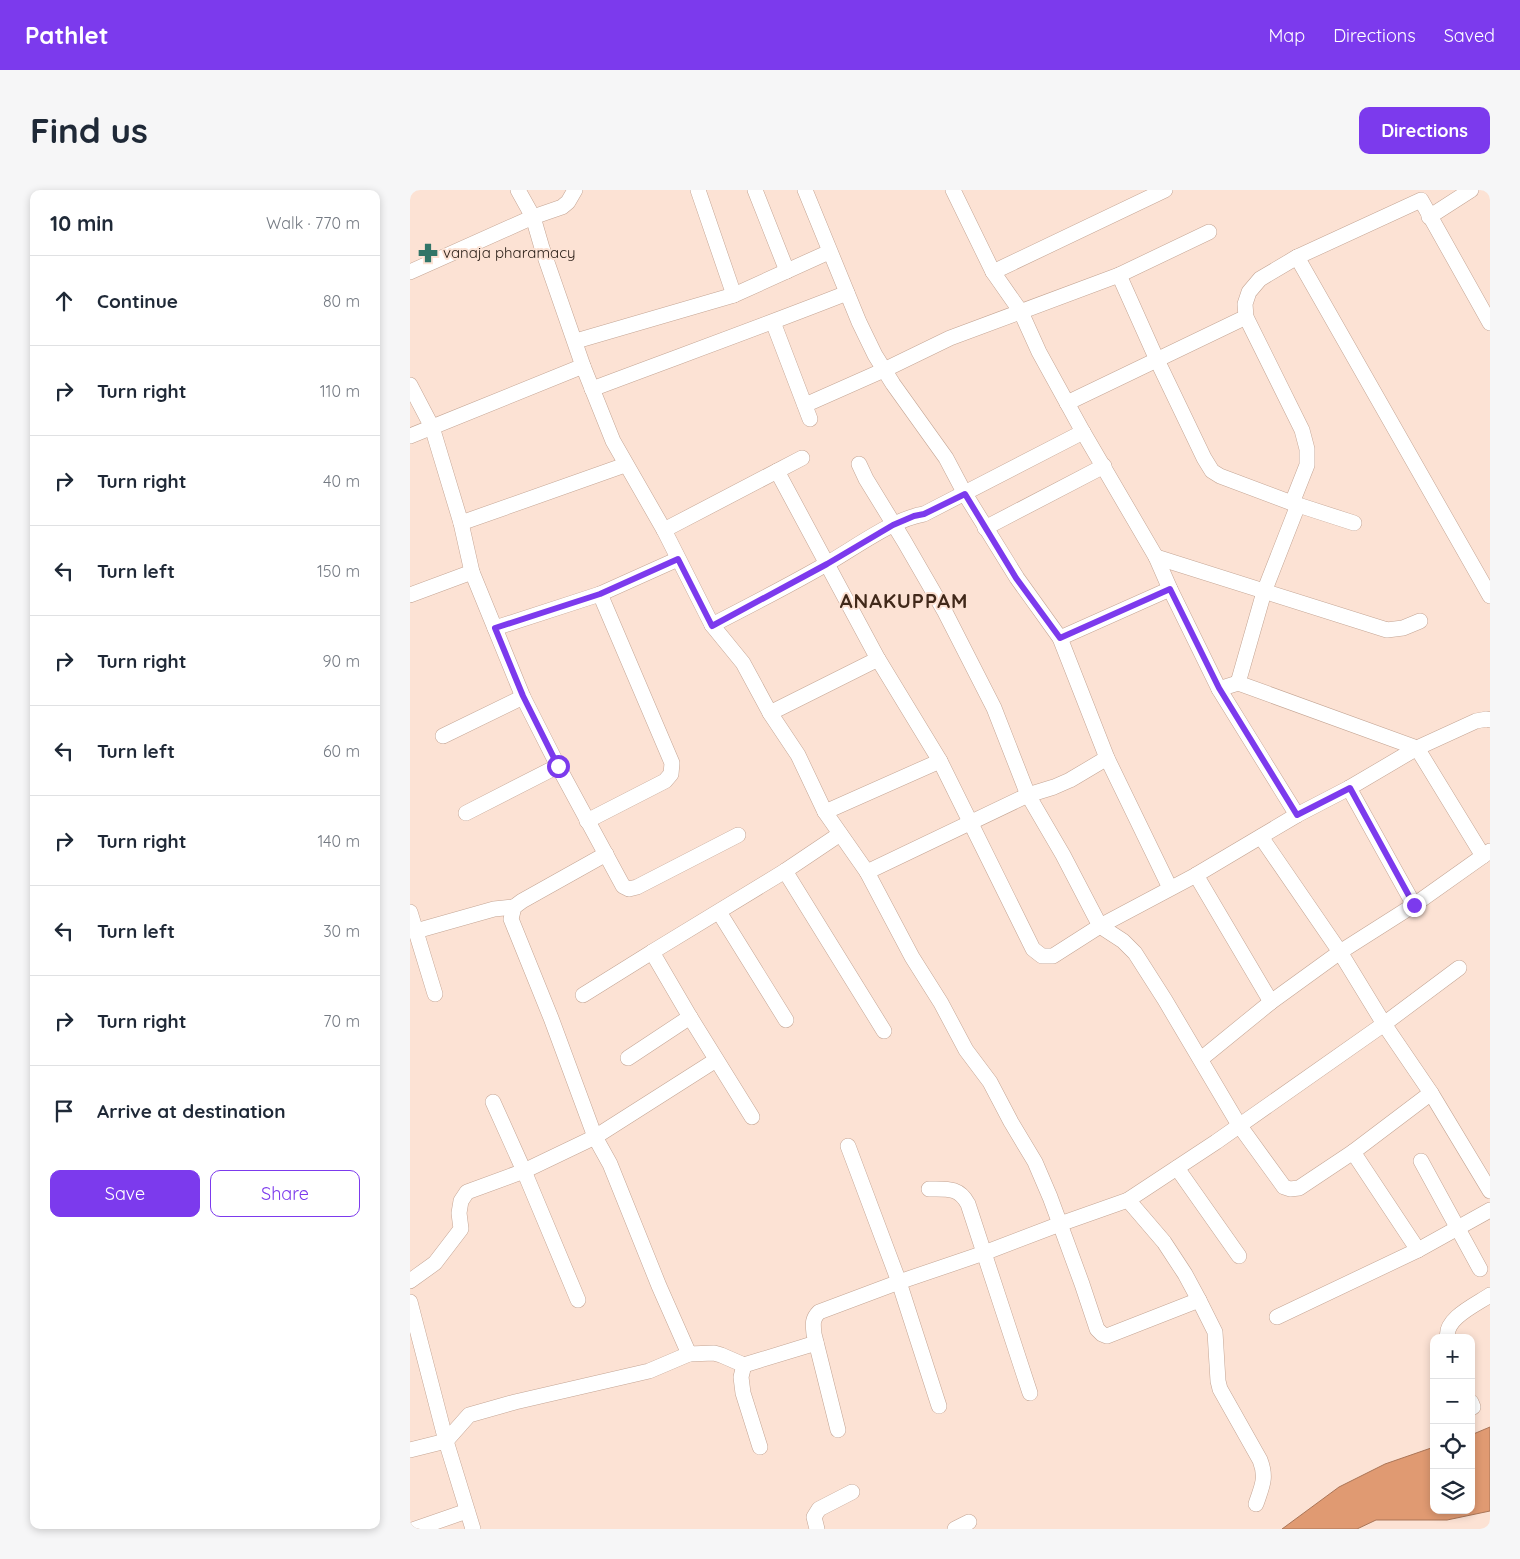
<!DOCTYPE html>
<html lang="en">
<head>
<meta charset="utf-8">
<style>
  body { margin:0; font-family:Quicksand,sans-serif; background:#f6f6f7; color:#1f2937 }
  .controls { position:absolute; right:15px; bottom:15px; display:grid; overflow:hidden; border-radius:10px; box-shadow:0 2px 8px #0003 }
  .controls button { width:45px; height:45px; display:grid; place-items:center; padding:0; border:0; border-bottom:1px solid #e0e1e3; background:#fff; color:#1f2937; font:25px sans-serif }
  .stop { position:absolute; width:15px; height:15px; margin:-11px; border:4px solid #7c3aed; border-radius:50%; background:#fff }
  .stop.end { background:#7c3aed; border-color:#fff; box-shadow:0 1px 5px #0008 }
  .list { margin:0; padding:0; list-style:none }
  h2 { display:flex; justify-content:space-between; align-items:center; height:65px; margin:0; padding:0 20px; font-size:21px }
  h2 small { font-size:16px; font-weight:400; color:#747a83 }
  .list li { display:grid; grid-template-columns:32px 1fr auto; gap:15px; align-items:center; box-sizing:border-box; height:90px; padding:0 20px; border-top:1px solid #e0e1e3 }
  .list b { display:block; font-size:19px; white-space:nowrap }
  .list em { font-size:16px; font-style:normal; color:#747a83 }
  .actions { display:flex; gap:10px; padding:15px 20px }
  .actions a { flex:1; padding:11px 0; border:1px solid #7c3aed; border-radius:10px; text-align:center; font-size:18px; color:#7c3aed }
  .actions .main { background:#7c3aed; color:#fff }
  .icon { flex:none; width:28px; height:28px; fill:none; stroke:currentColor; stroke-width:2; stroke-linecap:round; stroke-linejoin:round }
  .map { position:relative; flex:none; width:1080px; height:1339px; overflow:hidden; border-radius:10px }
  header { display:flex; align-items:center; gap:30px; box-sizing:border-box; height:70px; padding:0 25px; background:#7c3aed; color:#fff }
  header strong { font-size:24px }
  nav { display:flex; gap:28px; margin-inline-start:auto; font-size:18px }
  .intro { display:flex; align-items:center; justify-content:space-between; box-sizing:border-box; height:120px; padding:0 30px }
  h1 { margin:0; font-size:35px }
  .button { padding:12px 22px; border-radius:10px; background:#7c3aed; color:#fff; font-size:18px; font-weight:700 }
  main { display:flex; gap:30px; padding:0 30px }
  aside { flex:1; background:#fff; border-radius:10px; box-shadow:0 2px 8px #0003 }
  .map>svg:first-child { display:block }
  .water { fill:#e09a72; stroke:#aa7557 }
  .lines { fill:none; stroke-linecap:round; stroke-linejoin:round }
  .minor-casing { stroke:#c4a594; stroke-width:16 }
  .minor { stroke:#fff; stroke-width:15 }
  .route { stroke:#7c3aed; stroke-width:6 }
  .labels { text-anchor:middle; stroke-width:4; stroke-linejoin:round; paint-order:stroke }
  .poi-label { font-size:15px; fill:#2c2019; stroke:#fce2d4; text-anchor:start }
  .district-label { font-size:20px; font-weight:bold; letter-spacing:1px; fill:#41291a; stroke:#fce2d4 }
</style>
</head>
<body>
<header>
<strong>Pathlet</strong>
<nav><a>Map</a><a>Directions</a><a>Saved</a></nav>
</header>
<div class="intro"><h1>Find us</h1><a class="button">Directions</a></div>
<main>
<aside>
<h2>10 min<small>Walk · 770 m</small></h2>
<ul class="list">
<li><svg class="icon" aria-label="ahead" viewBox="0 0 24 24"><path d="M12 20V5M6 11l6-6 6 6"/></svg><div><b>Continue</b></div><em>80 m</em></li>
<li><svg class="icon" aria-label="right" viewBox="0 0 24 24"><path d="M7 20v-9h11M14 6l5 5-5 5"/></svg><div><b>Turn right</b></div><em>110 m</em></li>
<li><svg class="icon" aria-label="right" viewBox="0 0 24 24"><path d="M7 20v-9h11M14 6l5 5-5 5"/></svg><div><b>Turn right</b></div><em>40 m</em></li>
<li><svg class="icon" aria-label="left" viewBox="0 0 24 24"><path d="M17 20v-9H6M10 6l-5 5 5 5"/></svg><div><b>Turn left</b></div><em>150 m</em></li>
<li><svg class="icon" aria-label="right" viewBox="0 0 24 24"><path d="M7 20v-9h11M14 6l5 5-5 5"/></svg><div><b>Turn right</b></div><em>90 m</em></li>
<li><svg class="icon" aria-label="left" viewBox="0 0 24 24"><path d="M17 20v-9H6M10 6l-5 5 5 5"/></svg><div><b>Turn left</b></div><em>60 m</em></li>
<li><svg class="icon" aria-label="right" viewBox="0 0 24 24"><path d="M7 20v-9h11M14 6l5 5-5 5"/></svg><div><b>Turn right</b></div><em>140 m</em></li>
<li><svg class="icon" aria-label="left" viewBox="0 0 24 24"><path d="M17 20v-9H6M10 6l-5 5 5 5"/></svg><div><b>Turn left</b></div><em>30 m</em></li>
<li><svg class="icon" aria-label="right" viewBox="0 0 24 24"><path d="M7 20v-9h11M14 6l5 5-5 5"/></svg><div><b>Turn right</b></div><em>70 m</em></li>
<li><svg class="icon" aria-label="arrive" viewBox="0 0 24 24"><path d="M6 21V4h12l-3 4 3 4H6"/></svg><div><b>Arrive at destination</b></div></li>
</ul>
<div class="actions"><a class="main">Save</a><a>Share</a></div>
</aside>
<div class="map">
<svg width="1080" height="1339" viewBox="0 0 1080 1339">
  <rect width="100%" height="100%" fill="#fce2d4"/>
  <path class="water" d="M1080,1237v84l-43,9h-71l-19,9h-75l57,-42 46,-23 49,-17v63h37v-75z"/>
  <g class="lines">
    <defs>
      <g id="minor">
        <path d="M288,0l36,105"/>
        <path d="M345,0l32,81"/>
        <path d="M395,0l54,132 16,33 18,29 53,74 19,36 52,84 43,60 47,120 63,130"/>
        <path d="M543,0l40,82 28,40 18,40 44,80 73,125 14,32 49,100 78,126"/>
        <path d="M1019,27l42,-27"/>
        <path d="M887,67l193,339"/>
        <path d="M0,82l123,-55 29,-10 6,-5 7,-12"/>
        <path d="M583,82l172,-82"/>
        <path d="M709,85l38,85 47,98 8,13 8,5 72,27 62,20"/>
        <path d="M363,132l37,97"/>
        <path d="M166,151l158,-46 95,-43"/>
        <path d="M173,176l30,75 51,89 48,95 31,38 27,50 28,42 27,57 42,60 45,85 29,46 25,47 24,32 21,40 24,40 15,35 10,27 68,-24 88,-58 168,-118 75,-56"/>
        <path d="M0,195l22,42 29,96 11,49 51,125 35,69 65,120 6,3 8,-2 101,-52"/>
        <path d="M182,199c85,-32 171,-63 255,-96"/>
        <path d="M657,213l179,-86"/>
        <path d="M395,215l79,-35 66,-32 169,-63 90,-43"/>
        <path d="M0,246l173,-70 -41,-118 -9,-31 -15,-27"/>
        <path d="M449,274l7,15 38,62 41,71 49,96 34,87 35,60 37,71 23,15 12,12 30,47 74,125 45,62 6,2 9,-1 54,-36"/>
        <path d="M367,281l101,188 62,102 93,188 9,7h11l47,-30 96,-51 101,-60 52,-27 68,-40 59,-27 11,-2 3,1"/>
        <path d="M882,313l15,-38v-16l-5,-19 -56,-113 -1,-13 4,-12 11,-13 37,-22 124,-57 69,123"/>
        <path d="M51,333l164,-58"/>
        <path d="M575,338l119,-62"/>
        <path d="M254,340l138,-72"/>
        <path d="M746,367l231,73 16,-2 17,-7"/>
        <path d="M0,405l62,-23"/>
        <path d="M302,435c39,-20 78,-40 116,-62 28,-16 65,-44 96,-49l159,-82"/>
        <path d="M85,438l105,-34"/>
        <path d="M650,448l110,-49"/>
        <path d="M828,493l26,-91 34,-87"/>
        <path d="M809,499l19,-6 179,65 66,108"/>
        <path d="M360,523l108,-54"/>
        <path d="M33,546l80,-39"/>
        <path d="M939,598l65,117"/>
        <path d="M415,622l115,-51"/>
        <path d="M56,623l92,-47"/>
        <path d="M177,631l78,-40 6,-7 1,-11 -72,-169 78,-35"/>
        <path d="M851,647l79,115 44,72 47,69 59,98"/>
        <path d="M196,664l-84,47 -8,6 -3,12 40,99 44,119 15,27 49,122 30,68 25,-1 7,2 23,10"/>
        <path d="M375,681l99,160"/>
        <path d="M457,682l161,-77 26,-8 16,-7 37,-22"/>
        <path d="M786,685l75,127"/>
        <path d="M0,722l25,82"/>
        <path d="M309,722l67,108"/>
        <path d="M6,741l78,-22 20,-2"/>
        <path d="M173,805l69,-43"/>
        <path d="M218,868l62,-41"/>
        <path d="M791,869l70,-57 69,-50 74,-47 76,-54"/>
        <path d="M83,912l31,69 54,129"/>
        <path d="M342,927l-62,-100 -38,-65 133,-81 55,-37"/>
        <path d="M1011,971l59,108"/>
        <path d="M767,978l62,88"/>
        <path d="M519,999c18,0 30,-2 39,15l62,189"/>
        <path d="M718,1010l36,42 21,32 14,26 16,32 3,49 2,8 40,71c7,18 2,26 -4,44"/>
        <path d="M1008,1060l72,-40"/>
        <path d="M0,1091l25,-18 26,-34 -2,-16 2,-12 6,-9 57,-21 71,-34 121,-77"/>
        <path d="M0,1112l36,139 27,88"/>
        <path d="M867,1127l141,-67 -65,-98 78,-59"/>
        <path d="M1038,1148c-5,-19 29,-34 42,-43"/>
        <path d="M1061,1212l2,5"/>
        <path d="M529,1216l-40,-124 85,-29 76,-29 22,60 15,45 5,5 5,2 92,-36"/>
        <path d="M428,1240l-24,-96c-1,-10 -2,-15 5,-22l80,-30 -51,-136"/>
        <path d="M350,1257l-17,-54 -2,-16 3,-12 72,-22"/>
        <path d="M0,1260l36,-9 23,-26 46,-13 134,-31 40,-17"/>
        <path d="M5,1339l52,-18"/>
        <path d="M407,1339l-3,-12 5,-8 33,-17"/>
        <path d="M545,1339l14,-7"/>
      </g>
    </defs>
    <use href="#minor" class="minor-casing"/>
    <use href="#minor" class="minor"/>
  </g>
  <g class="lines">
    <path class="route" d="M148,576l-35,-70 -28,-68 105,-34 78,-35 34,67 115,-62 66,-39 21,-9 10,-2 41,-20 51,84 44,60 110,-49 49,99 78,127 53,-27 64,117"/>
  </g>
  <defs>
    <symbol id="pharmacy-bare" viewBox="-9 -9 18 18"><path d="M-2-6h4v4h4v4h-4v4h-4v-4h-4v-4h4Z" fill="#317568" stroke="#fce2d4" stroke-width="2.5" paint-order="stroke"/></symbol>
  </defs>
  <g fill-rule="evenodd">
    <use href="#pharmacy-bare" x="4" y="49" width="28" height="28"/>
  </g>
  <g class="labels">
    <g class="poi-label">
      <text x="33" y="68">vanaja pharamacy</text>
    </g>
    <g class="district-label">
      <text x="494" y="418">ANAKUPPAM</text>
    </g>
  </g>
</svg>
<div class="controls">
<button>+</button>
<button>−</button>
<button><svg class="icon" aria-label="locate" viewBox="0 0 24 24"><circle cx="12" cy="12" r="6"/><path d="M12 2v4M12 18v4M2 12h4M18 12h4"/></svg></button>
<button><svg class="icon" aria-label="layers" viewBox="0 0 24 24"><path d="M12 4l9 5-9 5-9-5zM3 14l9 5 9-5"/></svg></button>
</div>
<div class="stop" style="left:148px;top:576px"></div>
<div class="stop end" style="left:1004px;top:715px"></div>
</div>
</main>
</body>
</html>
